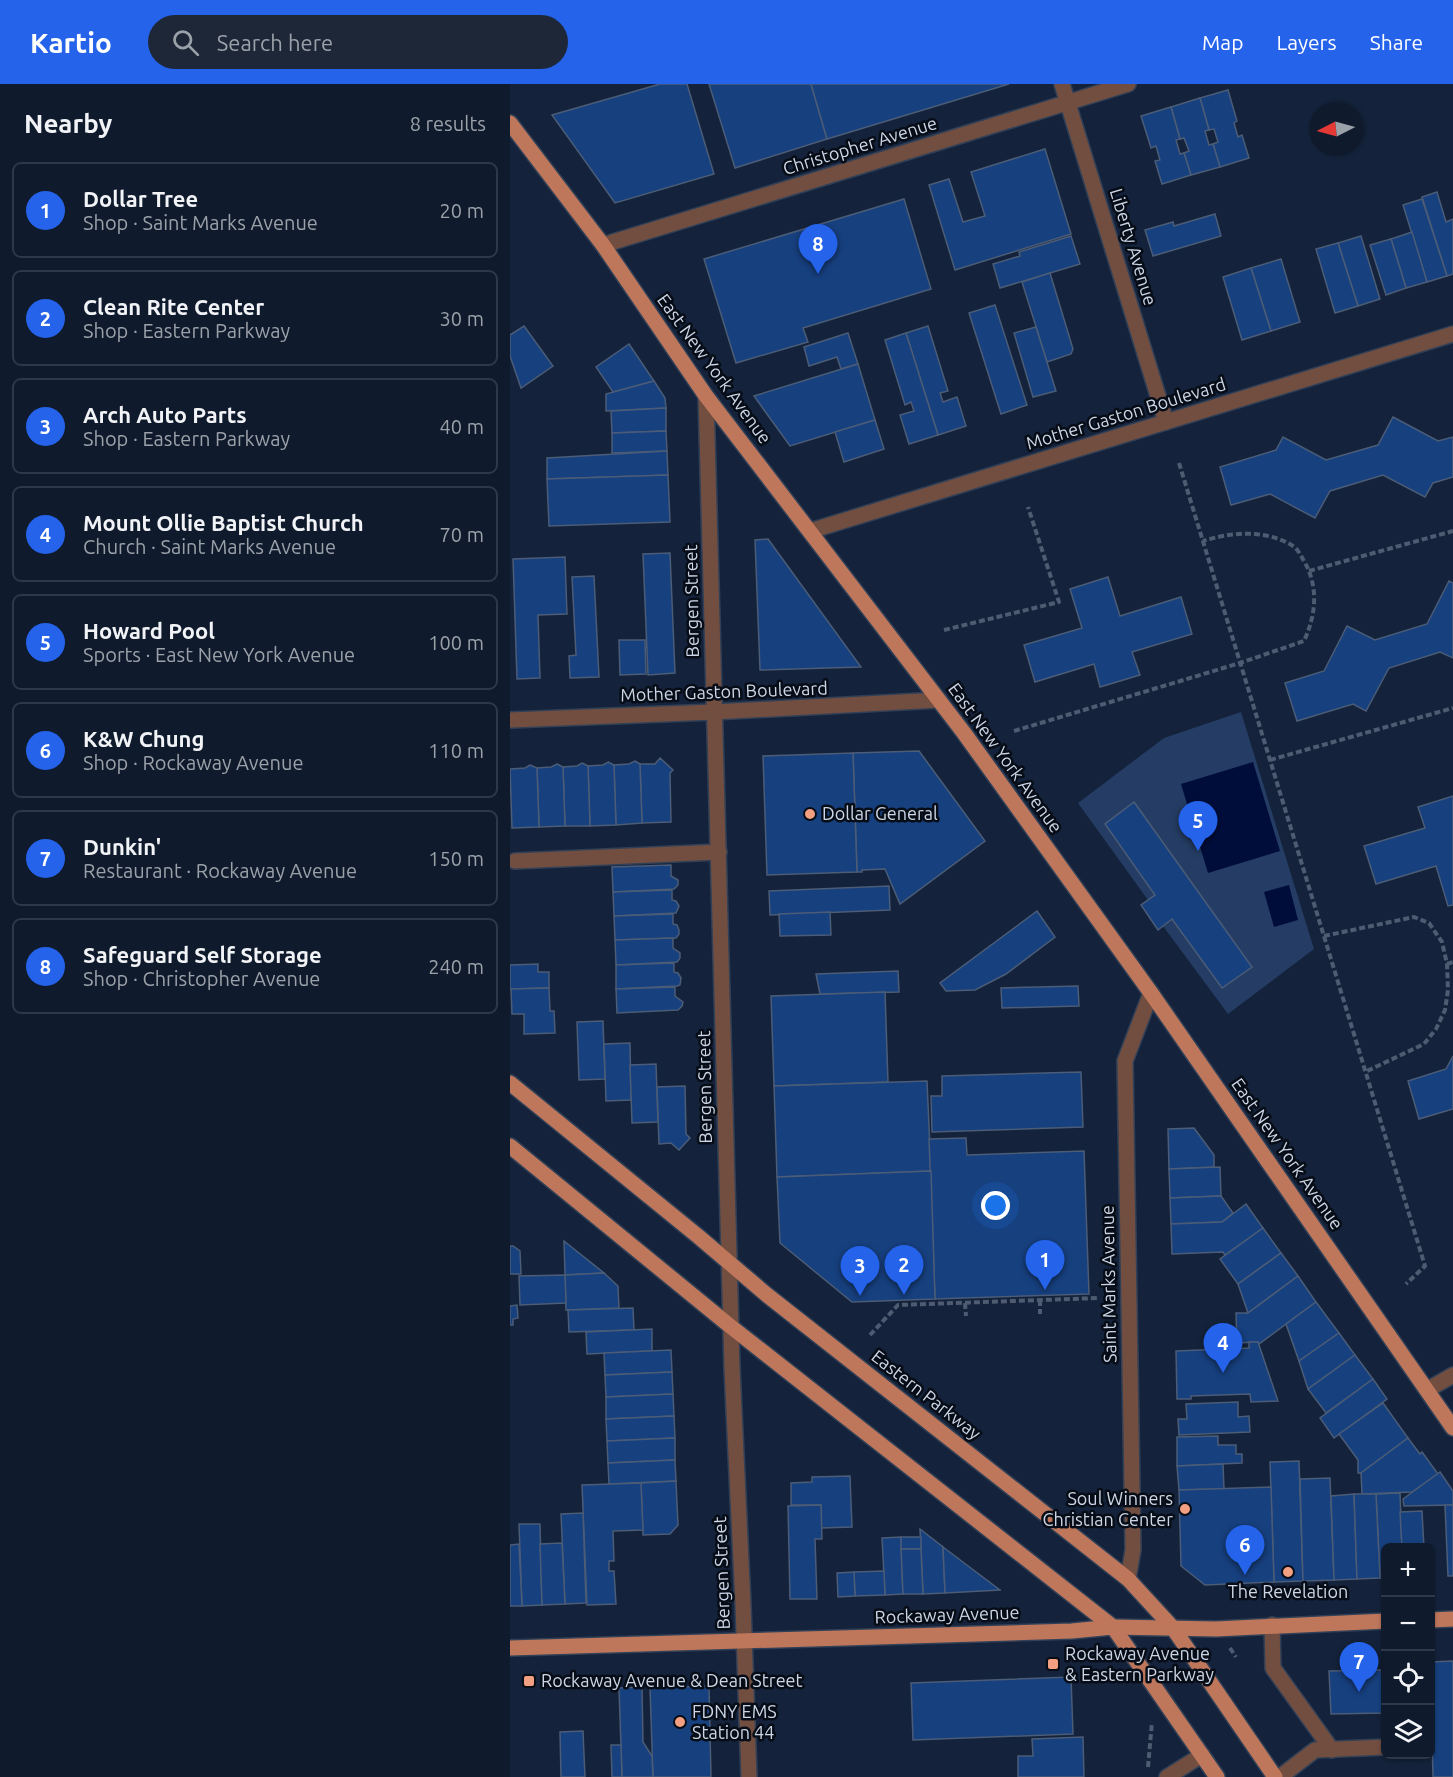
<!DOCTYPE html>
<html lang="en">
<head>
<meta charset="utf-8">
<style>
  body { margin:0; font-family:Ubuntu,sans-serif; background:#1d2738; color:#f1f3f6 }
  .controls { position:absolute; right:18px; bottom:18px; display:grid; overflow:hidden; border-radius:9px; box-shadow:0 2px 4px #0004 }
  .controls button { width:54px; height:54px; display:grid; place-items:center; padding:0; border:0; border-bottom:2px solid #2f3848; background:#0f1a2c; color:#f1f3f6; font:30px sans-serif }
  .compass { position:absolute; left:799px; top:18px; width:54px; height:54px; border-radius:50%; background:#0f1a2c; box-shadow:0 2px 4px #0004; rotate:264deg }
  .you { position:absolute; left:486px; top:1122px; width:21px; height:21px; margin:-15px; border:4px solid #fff; border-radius:50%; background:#1a73e8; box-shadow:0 0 0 9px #1a73e833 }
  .badge { display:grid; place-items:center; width:39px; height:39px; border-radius:50%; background:#2563eb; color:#fff; font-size:20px; font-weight:700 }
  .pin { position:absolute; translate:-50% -50px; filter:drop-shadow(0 2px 3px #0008) }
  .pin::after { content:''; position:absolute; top:32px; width:21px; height:18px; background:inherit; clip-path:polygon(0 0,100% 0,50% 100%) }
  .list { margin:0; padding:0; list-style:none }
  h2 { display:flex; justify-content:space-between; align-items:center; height:78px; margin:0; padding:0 24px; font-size:26px }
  h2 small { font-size:20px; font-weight:400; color:#9ba1a9 }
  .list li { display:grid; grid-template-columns:39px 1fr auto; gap:18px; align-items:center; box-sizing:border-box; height:96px; margin:0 12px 12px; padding:0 12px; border:2px solid #2f3848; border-radius:9px }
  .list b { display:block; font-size:22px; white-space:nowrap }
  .list p { margin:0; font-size:20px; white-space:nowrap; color:#9ba1a9 }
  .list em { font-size:20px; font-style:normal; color:#9ba1a9 }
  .icon { flex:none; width:33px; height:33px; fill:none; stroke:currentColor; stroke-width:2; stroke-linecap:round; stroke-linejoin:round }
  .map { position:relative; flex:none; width:943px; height:1693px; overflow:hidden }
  header { display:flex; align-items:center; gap:36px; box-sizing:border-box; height:84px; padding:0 30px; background:#2563eb; color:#fff }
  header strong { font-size:28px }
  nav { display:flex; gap:33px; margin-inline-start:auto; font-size:21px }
  .search { width:420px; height:54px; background:#1d2738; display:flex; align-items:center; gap:15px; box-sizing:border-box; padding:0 21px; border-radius:33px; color:#9ba1a9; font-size:22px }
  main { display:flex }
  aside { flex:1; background:#0f1a2c }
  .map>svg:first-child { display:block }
  .green { fill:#253d64 }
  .water { fill:#000d3b }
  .building { fill:#17407f; stroke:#4b5c77; stroke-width:1.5 }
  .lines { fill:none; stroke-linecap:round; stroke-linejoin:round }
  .minor-casing { stroke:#314056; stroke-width:18 }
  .major-casing { stroke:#314056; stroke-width:18 }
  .path { stroke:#4e5b71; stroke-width:4; stroke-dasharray:6 3; stroke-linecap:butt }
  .minor { stroke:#724e41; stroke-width:15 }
  .major { stroke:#bf775c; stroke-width:15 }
  .poi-dot { fill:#f3a082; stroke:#070d17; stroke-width:2 }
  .labels { text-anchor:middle; stroke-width:5; stroke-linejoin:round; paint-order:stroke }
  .street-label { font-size:18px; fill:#ccd6e6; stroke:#070d17 }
  .poi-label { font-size:18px; fill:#ccd6e6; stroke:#070d17; text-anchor:start }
</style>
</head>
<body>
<header>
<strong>Kartio</strong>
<div class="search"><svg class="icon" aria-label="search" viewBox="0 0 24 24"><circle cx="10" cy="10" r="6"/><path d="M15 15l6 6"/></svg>Search here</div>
<nav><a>Map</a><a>Layers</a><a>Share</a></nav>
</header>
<main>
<aside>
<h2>Nearby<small>8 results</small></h2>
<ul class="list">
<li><span class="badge">1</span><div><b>Dollar Tree</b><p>Shop · Saint Marks Avenue</p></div><em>20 m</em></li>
<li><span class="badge">2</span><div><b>Clean Rite Center</b><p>Shop · Eastern Parkway</p></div><em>30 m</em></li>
<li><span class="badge">3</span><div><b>Arch Auto Parts</b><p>Shop · Eastern Parkway</p></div><em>40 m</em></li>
<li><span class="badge">4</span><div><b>Mount Ollie Baptist Church</b><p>Church · Saint Marks Avenue</p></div><em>70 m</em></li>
<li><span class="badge">5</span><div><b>Howard Pool</b><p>Sports · East New York Avenue</p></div><em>100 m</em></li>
<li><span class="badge">6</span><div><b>K&amp;W Chung</b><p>Shop · Rockaway Avenue</p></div><em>110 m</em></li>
<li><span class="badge">7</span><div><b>Dunkin'</b><p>Restaurant · Rockaway Avenue</p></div><em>150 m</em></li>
<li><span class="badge">8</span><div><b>Safeguard Self Storage</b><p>Shop · Christopher Avenue</p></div><em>240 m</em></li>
</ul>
</aside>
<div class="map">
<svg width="943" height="1693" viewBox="0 0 943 1693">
  <rect width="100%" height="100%" fill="#14233b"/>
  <path class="green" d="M731,628l73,237 -86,65 -65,-88 -5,4 -17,-25 7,-5 -70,-97 86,-65z"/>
  <g class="water">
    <path d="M743,678l27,89 -72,22 -27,-89z"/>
    <path d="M779,801l9,35 -24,7 -10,-35z"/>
  </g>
  <g class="building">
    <path d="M150,0h27l27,90 -99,29 -63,-88z"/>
    <path d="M199,0h102l16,55 -92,29z"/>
    <path d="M301,0h198l-182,55z"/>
    <path d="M718,6l9,31 -3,2 4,14 4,-2 7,23 -29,9 -7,-23 5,-2 -4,-13 -5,1 -9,-32z"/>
    <path d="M690,14l9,32 -4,1 4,14 4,-1 7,23 -29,8 -7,-22 5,-2 -5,-13 -4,1 -9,-32z"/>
    <path d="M661,23l9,32 -4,1 4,14 4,-1 7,22 -29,9 -7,-23 5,-1 -4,-14 -5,2 -10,-32z"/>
    <path d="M535,65l26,85 -116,36 -26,-85 20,-6 14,43 22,-6 -14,-44z"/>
    <path d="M927,108l9,30 7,-3v55l-6,2 -25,-79z"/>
    <path d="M394,115l27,90 -128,39 5,14 -72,21 -32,-104z"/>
    <path d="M912,115l25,77 -20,6 -24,-77z"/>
    <path d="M705,130l6,22 -68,20 -8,-26 28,-8 1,4z"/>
    <path d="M902,148l15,50 -21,6 -15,-49z"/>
    <path d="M561,152l9,28 -80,24 -7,-24 27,-8 -1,-4z"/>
    <path d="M851,152l19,63 -22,7 -20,-63z"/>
    <path d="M881,155l15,49 -20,7 -16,-50z"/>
    <path d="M828,159l20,63 -23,7 -19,-64z"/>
    <path d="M771,175l19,63 -29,9 -20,-63z"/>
    <path d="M741,184l20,63 -29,9 -19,-63z"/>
    <path d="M540,189l23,76 -2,5 -24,8 -25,-80z"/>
    <path d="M485,221l32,100 -26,9 -32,-101z"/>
    <path d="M14,242l29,40 -32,22 -11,-32v-21z"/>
    <path d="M418,242l20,65 -8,2 3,9 14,-5 9,29 -28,9 -32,-102z"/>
    <path d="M526,243l20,64 -23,6 -19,-64z"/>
    <path d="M338,249l10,31 -17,5 -4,-12 -28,9 -5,-19z"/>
    <path d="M396,249l32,102 -29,9 -9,-29 14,-4 -3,-9 -6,3 -20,-65z"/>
    <path d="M119,260l25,37 -41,11 -17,-25z"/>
    <path d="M348,280l17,56 -85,26 -36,-50z"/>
    <path d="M144,297l11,17 1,10 -60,3v-17z"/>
    <path d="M156,324v23l-54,2 -1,-22z"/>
    <path d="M883,333l45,24 15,-4v40l-20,6 -8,14 -42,-22 -53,16 -15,27 -45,-24 -39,11 -11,-38 56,-17 7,-13 43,23 52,-15z"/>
    <path d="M365,336l9,29 -40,13 -9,-30z"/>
    <path d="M156,347l1,20 -55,2v-20z"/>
    <path d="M157,367l1,24 -121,4v-21z"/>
    <path d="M158,391l2,47 -121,4 -2,-47z"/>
    <path d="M258,455l93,128 -101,3 -5,-130z"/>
    <path d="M160,469l5,120 -27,2 -5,-121z"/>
    <path d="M55,473l2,57 -29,1 2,63 -23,1 -4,-120z"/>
    <path d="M84,492l5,101 -29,1 -1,-22 7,-1 -4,-78z"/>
    <path d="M598,493l12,39 61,-19 11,37 -60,18 8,23 -40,12 -6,-23 -59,18 -11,-37 58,-17 -12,-39z"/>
    <path d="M939,497l4,2v75l-13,-6 -51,16 -23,43 -13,-7 -56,17 -12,-38 39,-12 23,-45 28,14 52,-16z"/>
    <path d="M109,556h26l1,34 -26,1z"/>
    <path d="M409,667l66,90 -85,63 -15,-35 -23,1v2h-5l-4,-119z"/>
    <path d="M343,669l4,119 -90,3 -4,-119z"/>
    <path d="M150,674l13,12 -3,3 1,49 -29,1 -2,-59h15z"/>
    <path d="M125,677l5,3 2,59 -26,2 -2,-60 15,-1z"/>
    <path d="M98,678l6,3 2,60 -26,1 -2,-60 15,-1z"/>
    <path d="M72,679l6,3 2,60h-25l-2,-59 14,-1z"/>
    <path d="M47,680l6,3 2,59 -26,1 -2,-59 14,-1z"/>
    <path d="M20,681l7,3 2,59 -27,1 -2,-59 15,-1z"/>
    <path d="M943,712v109l-5,1 -12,-40 -60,18 -12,-38 61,-18 -7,-21z"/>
    <path d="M624,718l118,165 -30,21 -50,-69 -14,11 -17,-25 14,-10 -50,-71z"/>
    <path d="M161,781v11l7,4v5l-4,4 -61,3 -1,-25z"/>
    <path d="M379,802l1,24 -120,5 -1,-24z"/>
    <path d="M162,806v10l4,1 3,5 -3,7 -62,3 -1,-24z"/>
    <path d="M527,827l18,26 -49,37 -31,16 -29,1 -6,-8z"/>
    <path d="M320,828l1,23 -51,1 -1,-22z"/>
    <path d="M163,830v10l4,1 2,5v4l-3,4 -61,2 -1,-24z"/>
    <path d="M163,854v10l7,5v5l-3,4 -61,3 -1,-25z"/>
    <path d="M164,879v9l4,1 3,5 -1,7 -3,1 -61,3v-24z"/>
    <path d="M28,880v8h11v16l-39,1v-24z"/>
    <path d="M388,887l1,21 -79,2 -4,-20z"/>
    <path d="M568,902l1,20 -77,2 -1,-20z"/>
    <path d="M165,903v9l8,6 -1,4 -4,4 -61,3 -1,-24z"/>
    <path d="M39,904l1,23h4l1,22 -31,1v-20h-12l-1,-25z"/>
    <path d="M375,908l3,90 -114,4 -3,-90z"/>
    <path d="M93,937l2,58 -26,1 -2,-58z"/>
    <path d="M120,959l1,57 -25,1 -2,-57z"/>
    <path d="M943,972v53l-34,10 -11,-38 38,-12z"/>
    <path d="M146,980l2,58 -26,1 -2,-58z"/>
    <path d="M571,988l2,55 -151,5 -1,-36h11v-20z"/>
    <path d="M417,997l4,90 -154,6 -3,-91z"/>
    <path d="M175,1002l1,48 4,4 -11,12 -8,-7 -12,1 -2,-57z"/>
    <path d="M684,1044l20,27v12l-45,2 -1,-40z"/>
    <path d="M456,1054l1,17 117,-4 5,143 -154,5 -6,-160z"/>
    <path d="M710,1083l1,29 -51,2 -1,-29z"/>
    <path d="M421,1087l4,128 -83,3 -72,-59 -3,-66z"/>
    <path d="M711,1112l12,17 -11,9 -51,2 -1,-26z"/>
    <path d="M736,1120l17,24 -38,27 -2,-3 -51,2 -1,-30 51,-2z"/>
    <path d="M753,1144l18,25 -43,31 -18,-25z"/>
    <path d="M54,1157l40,32 -39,2z"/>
    <path d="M0,1162h3l7,5 1,23h-11z"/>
    <path d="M771,1169l17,23 -50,37 -10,-29z"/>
    <path d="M94,1189l14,13 1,22 -53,2 -1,-35z"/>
    <path d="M55,1191l1,28 -46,2 -1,-29z"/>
    <path d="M788,1192l18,26 -57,42 -1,-2 -21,1 -1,-30h12z"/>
    <path d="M806,1218l23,31 -40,28 -13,-37z"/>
    <path d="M7,1221l1,13 -5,1v6h-3v-19z"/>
    <path d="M123,1224l1,22 -65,2 -1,-22z"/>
    <path d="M142,1245v22l-65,3 -1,-22z"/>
    <path d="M829,1249l16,22 -47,34 -9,-28z"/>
    <path d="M739,1258h9l20,59 -27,1 -1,-8 -59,2v3h-14l-1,-48 73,-3z"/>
    <path d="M161,1266l1,22 -67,3 -1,-22z"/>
    <path d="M845,1271l18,24 -47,34 -18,-24z"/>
    <path d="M162,1288l1,22 -67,3 -1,-22z"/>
    <path d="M863,1295l14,20 -53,39 -14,-20z"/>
    <path d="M163,1310l1,22 -68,3v-22z"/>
    <path d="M728,1318v15l11,-1 1,16 -71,3 -1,-16h9l-1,-15z"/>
    <path d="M873,1319l25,35 -47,35h-3v-13l-19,-26z"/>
    <path d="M164,1332l1,22 -68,3 -1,-22z"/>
    <path d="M708,1352v9h18v9h6v9l-65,3v-29z"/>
    <path d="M165,1354v22l-67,3 -1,-22z"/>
    <path d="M898,1354l12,16 2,-2 16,22 -26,18 -50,2 -1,-21z"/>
    <path d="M165,1376l1,21 -67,3 -1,-21z"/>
    <path d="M789,1377l4,120 -29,1 -4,-120z"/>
    <path d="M713,1380l1,25 -45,1 -2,-24z"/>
    <path d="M930,1388l13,19v14l-49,1 -1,-7z"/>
    <path d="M340,1392l2,51 -31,1v-23h-30v-22l21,-1v-5z"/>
    <path d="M820,1394l4,102 -31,1 -3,-102z"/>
    <path d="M166,1397l2,44 -8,9 -27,1 -2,-52z"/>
    <path d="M131,1399l2,47 -30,1 1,30h-5v10h5l2,33 -29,1 -5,-120z"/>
    <path d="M761,1403l3,95 -69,3 -24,-19 -2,-76z"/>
    <path d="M890,1409l2,55h-16v30h-6l-4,-84z"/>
    <path d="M844,1410l3,85 -23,1 -3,-84z"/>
    <path d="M844,1410h22l4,84 -23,1z"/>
    <path d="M311,1421l1,34h-7l2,60h-27l-2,-93z"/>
    <path d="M935,1421h8v71h-5z"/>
    <path d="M912,1427l2,37h-22l-2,-36z"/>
    <path d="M73,1429l3,90 -21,1 -4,-90z"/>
    <path d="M9,1440h21l2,81 -20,1z"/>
    <path d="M410,1445l23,18 2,46 -22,1z"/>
    <path d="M391,1453l2,57 -18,1 -3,-57z"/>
    <rect x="391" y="1453" width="20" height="12"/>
    <path d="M52,1459l3,61 -23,1 -2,-61z"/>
    <path d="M9,1460l3,62h-12v-61z"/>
    <path d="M433,1463l57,43h1l-56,3z"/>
    <path d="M391,1465h20l2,45h-20z"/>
    <path d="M374,1487l1,24 -30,1 -1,-24z"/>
    <path d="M344,1488l1,24 -17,1 -1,-24z"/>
    <path d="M943,1577v116h-20l-3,-115z"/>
    <path d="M873,1586l1,43 -53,1 -2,-43z"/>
    <path d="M561,1593l2,57 -160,6 -2,-57z"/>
    <path d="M199,1602l2,91h-58l-3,-89z"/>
    <path d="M132,1603l1,55 9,14 1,21h-31l-3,-89z"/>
    <path d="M73,1647l2,46h-24l-1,-45z"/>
    <path d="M573,1653l1,40h-66v-21h15l-1,-17z"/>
    <path d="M101,1661h10l1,32h-10z"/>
  </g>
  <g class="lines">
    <defs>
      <g id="minor">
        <path d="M552,0l104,338"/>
        <path d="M93,161l525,-161"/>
        <path d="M196,312l26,972 11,236 6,173"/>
        <path d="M300,447l643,-197"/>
        <path d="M0,636l204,-8 225,-12"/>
        <path d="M5,777l204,-9"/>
        <path d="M917,1306l26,-15"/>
        <path d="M618,1495l5,-29 -8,-489 26,-68"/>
        <path d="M762,1541l1,43 59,82"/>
        <path d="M657,1693l35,-22"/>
        <path d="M770,1693l35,-27 71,-3"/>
      </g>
      <g id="major">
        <path d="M0,39l93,122 103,151 258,337 187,260 302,435"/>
        <path d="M0,999l189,154 68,58 361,284 45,49 102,149"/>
        <path d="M0,1062l220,180 383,301 104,150"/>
        <path d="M920,1536l23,-1"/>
        <path d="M0,1564l562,-17 41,-4 103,2 170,-8"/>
      </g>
    </defs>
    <use href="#minor" class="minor-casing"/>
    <use href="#major" class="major-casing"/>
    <g class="path">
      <path d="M669,379l246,803 -19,18"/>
      <path d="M799,487l144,-40"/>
      <path d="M434,546l115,-28 -31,-95"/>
      <path d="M504,647l226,-68 64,-22c12,-26 15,-54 0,-80 -3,-5 -6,-12 -11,-15 -27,-17 -62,-14 -90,-5"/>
      <path d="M760,676l183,-52"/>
      <path d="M814,852l90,-19 15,6 13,19 5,22 1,26 -3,20 -9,19 -12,15 -59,28"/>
      <path d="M937,880l6,-2"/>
      <path d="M530,1216v14"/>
      <path d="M455,1219l1,13"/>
      <path d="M360,1251l28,-30 201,-7"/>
      <path d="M720,1564l6,9"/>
      <path d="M638,1683l4,-45"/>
    </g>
    <use href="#minor" class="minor"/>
    <use href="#major" class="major"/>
  </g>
  <g class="poi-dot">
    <circle cx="300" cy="730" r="6"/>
    <circle cx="675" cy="1425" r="6"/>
    <circle cx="778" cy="1488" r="6"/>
    <rect x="537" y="1574" width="12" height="12" rx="3"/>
    <rect x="13" y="1591" width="12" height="12" rx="3"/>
    <circle cx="170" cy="1638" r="6"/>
  </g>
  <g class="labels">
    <g class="street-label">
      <text transform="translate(350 62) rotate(-17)" y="6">Christopher Avenue</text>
      <text transform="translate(623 163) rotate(73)" y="6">Liberty Avenue</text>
      <text transform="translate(204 285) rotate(54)" y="6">East New York Avenue</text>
      <text transform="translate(616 330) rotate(-17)" y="6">Mother Gaston Boulevard</text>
      <text transform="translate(182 517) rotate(-91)" y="6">Bergen Street</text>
      <text transform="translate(214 608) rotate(-2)" y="6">Mother Gaston Boulevard</text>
      <text transform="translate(495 674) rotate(54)" y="6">East New York Avenue</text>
      <text transform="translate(195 1003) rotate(-91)" y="6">Bergen Street</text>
      <text transform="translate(777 1070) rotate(55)" y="6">East New York Avenue</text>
      <text transform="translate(599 1200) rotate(-91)" y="6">Saint Marks Avenue</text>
      <text transform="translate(416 1311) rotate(38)" y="6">Eastern Parkway</text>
      <text transform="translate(212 1489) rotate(-92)" y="6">Bergen Street</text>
      <text transform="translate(437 1531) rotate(-2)" y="6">Rockaway Avenue</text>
    </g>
    <g class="poi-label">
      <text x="312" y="736">Dollar General</text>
      <text x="663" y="1421" text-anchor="end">Soul Winners<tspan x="663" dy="21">Christian Center</tspan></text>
      <text x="778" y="1514" text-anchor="middle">The Revelation</text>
      <text x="555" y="1576">Rockaway Avenue<tspan x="555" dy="21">&amp; Eastern Parkway</tspan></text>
      <text x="31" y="1603">Rockaway Avenue &amp; Dean Street</text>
      <text x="182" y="1634">FDNY EMS<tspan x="182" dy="21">Station 44</tspan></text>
    </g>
  </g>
</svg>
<div class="controls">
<button>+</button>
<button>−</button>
<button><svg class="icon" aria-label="locate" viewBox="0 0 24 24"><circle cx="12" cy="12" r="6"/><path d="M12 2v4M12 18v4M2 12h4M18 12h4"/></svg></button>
<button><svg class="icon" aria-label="layers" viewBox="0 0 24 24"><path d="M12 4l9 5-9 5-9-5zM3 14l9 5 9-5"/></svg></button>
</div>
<svg class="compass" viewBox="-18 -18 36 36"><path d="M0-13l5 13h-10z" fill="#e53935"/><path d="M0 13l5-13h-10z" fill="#9ba1a9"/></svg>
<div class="you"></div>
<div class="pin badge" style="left:535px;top:1206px">1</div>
<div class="pin badge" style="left:394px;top:1211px">2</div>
<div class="pin badge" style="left:350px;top:1212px">3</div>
<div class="pin badge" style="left:713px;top:1289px">4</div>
<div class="pin badge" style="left:688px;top:767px">5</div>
<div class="pin badge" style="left:735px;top:1491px">6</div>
<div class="pin badge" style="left:849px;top:1608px">7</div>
<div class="pin badge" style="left:308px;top:190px">8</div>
</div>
</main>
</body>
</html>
